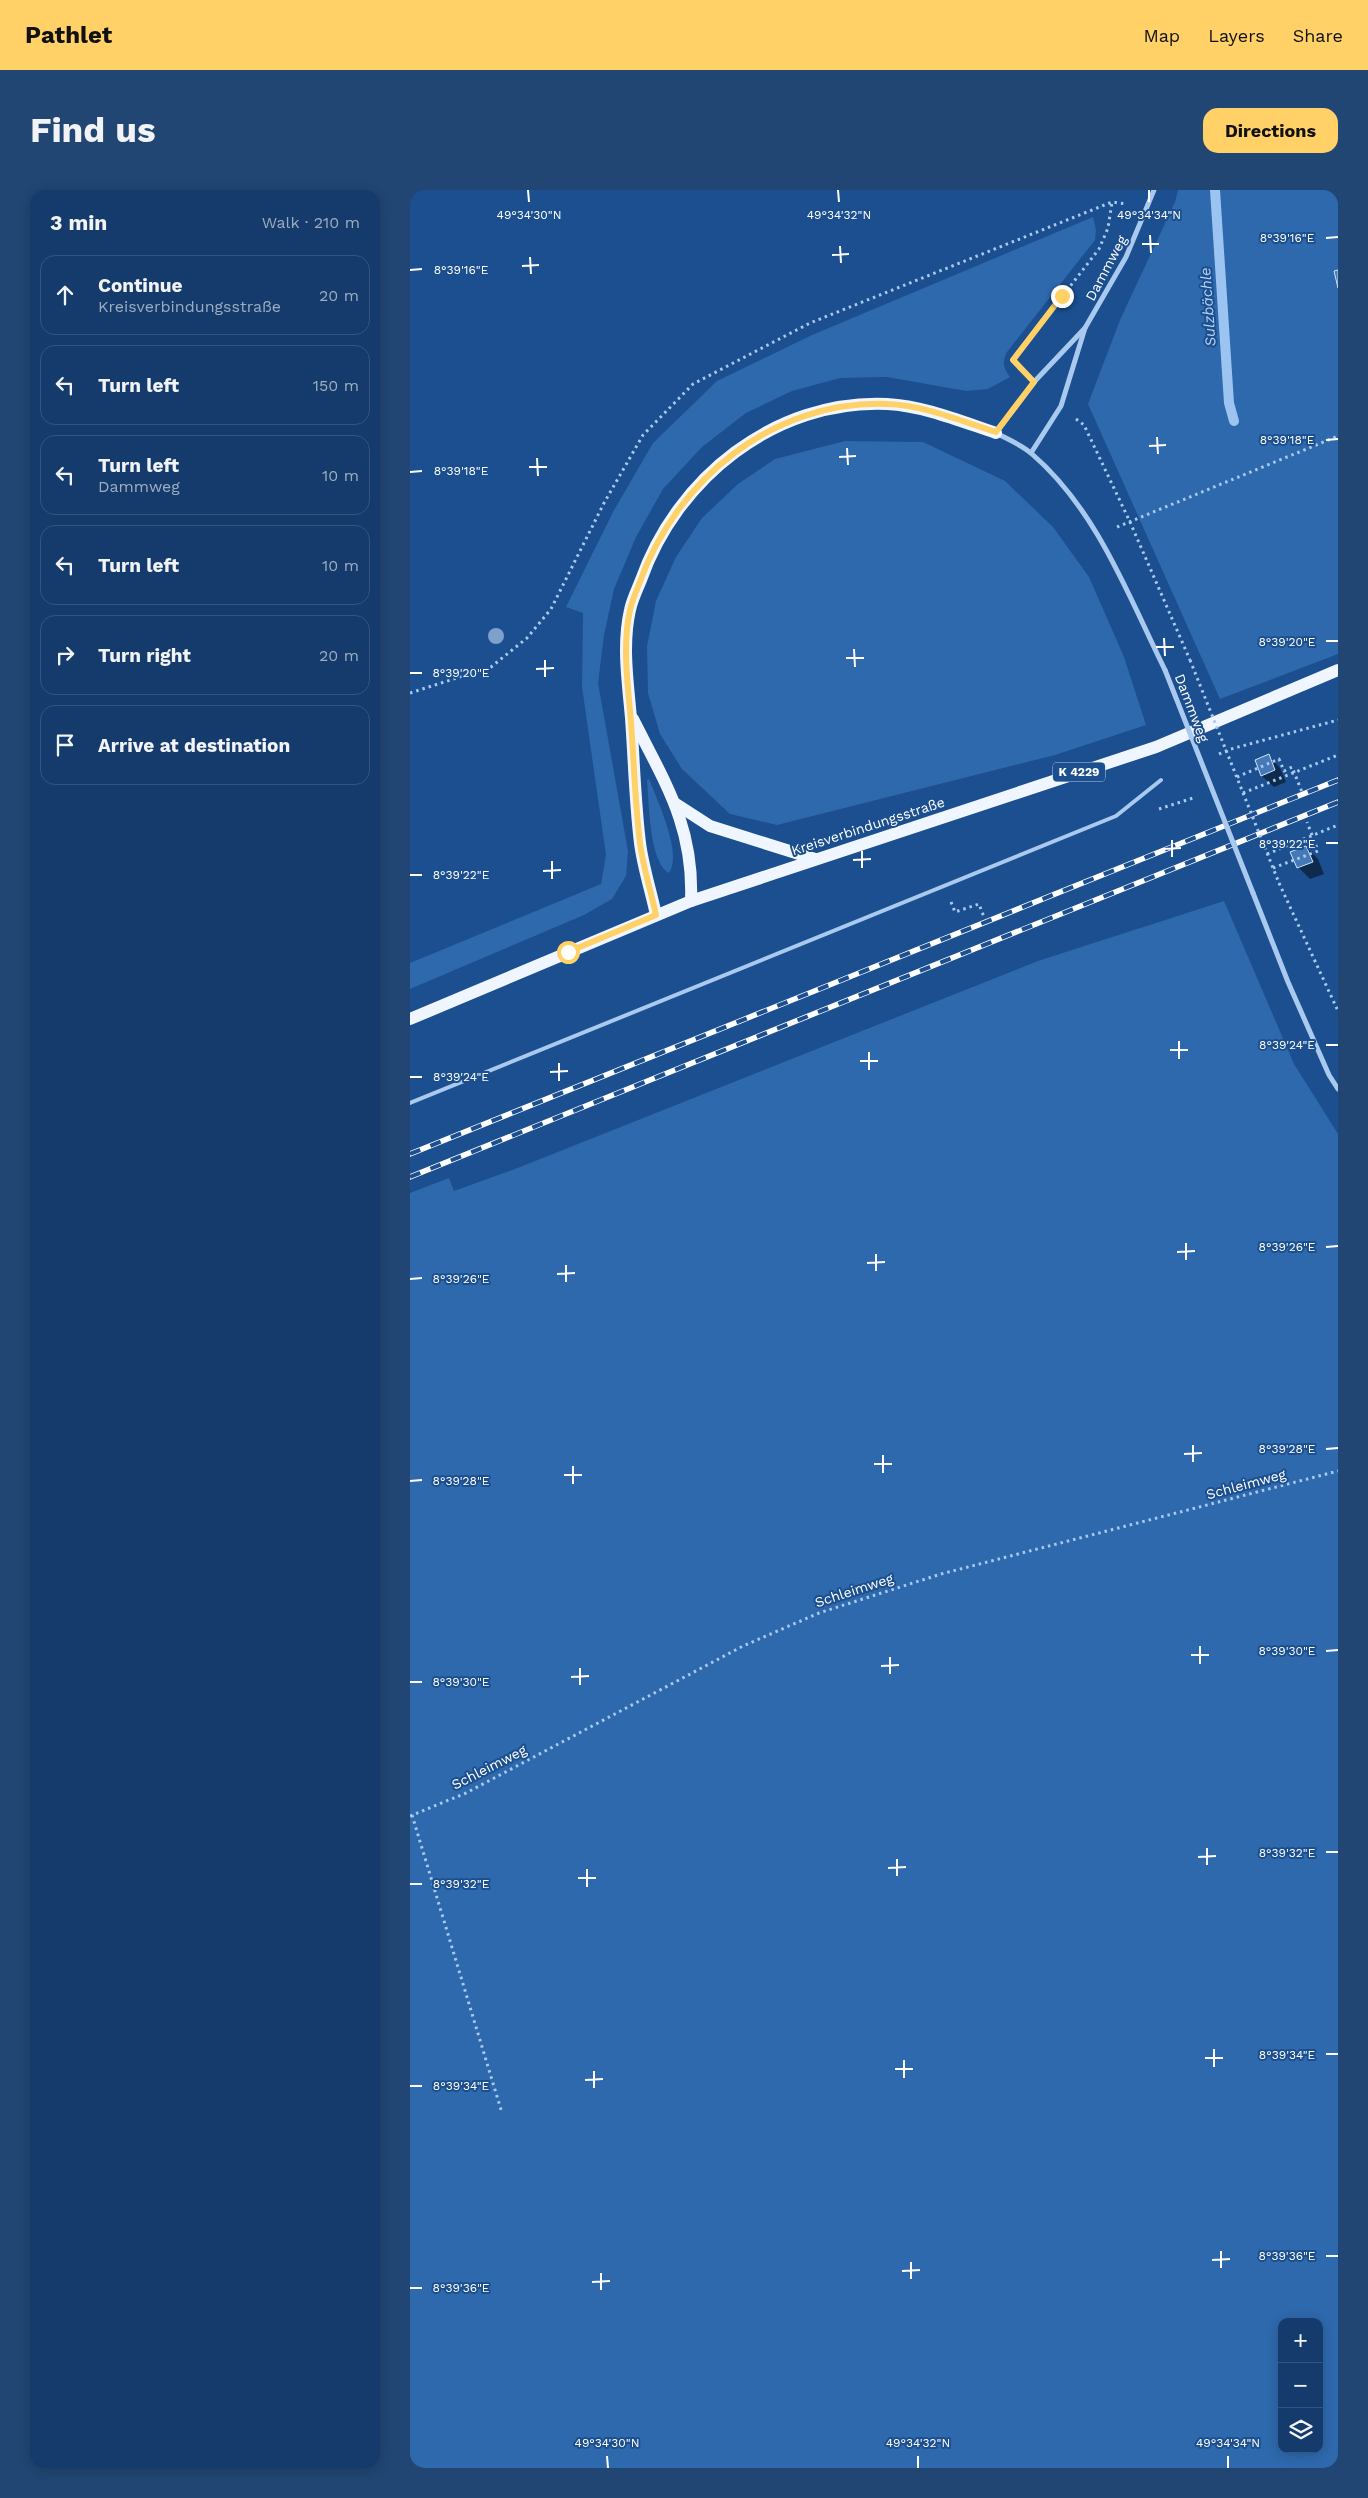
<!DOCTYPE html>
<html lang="en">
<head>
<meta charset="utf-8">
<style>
  body { margin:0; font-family:"Work Sans",sans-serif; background:#214673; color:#f1f3f6 }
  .controls { position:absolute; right:15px; bottom:15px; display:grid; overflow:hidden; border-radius:10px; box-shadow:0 2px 12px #0003 }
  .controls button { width:45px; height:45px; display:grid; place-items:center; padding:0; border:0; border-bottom:1px solid #33557e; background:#143b6b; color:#f1f3f6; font:25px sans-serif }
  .stop { position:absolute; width:15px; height:15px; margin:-11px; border:4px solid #ffd166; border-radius:50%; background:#fff }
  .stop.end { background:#ffd166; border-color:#fff; box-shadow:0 1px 5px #0008 }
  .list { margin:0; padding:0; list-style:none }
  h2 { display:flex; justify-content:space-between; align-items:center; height:65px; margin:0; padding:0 20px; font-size:21px }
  h2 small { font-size:16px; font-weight:400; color:#9dadc1 }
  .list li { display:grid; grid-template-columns:32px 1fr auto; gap:15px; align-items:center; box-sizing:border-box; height:80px; margin:0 10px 10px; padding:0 10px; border:1px solid #33557e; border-radius:15px }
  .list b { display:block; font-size:19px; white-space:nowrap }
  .list p { margin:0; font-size:16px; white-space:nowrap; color:#9dadc1 }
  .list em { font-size:16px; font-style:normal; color:#9dadc1 }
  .icon { flex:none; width:28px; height:28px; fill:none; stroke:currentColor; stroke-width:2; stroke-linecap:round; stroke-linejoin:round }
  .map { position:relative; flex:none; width:928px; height:2278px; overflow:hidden; border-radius:15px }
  header { display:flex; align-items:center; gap:30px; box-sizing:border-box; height:70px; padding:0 25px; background:#ffd166; color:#111 }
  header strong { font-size:24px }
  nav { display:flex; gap:28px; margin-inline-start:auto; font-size:18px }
  .intro { display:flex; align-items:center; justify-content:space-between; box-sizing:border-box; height:120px; padding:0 30px }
  h1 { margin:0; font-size:35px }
  .button { padding:12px 22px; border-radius:15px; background:#ffd166; color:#111; font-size:18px; font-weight:700 }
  main { display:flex; gap:30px; padding:0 30px }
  aside { flex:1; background:#143b6b; border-radius:15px; box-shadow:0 2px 12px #0003 }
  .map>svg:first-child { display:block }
  .green { fill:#2e69ad; fill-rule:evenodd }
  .shadow { fill:#0007 }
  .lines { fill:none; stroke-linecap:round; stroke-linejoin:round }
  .stream { stroke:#9cc4f0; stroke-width:10 }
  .building { fill:#4478b7; stroke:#cfe3fa }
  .path { stroke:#a9c9ee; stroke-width:3; stroke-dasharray:2.5 4; stroke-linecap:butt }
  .lane { stroke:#a9c9ee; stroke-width:4 }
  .street { stroke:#a9c9ee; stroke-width:5 }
  .primary { stroke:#f0f6ff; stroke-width:12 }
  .rail-casing { stroke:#fff; stroke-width:5.5 }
  .rail { stroke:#1b4f8f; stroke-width:4; stroke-dasharray:11; stroke-linecap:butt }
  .path-bridge { stroke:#a9c9ee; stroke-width:3; stroke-dasharray:2.5 4; stroke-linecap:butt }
  .street-bridge { stroke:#a9c9ee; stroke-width:5 }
  .tree { fill:#7ea0ca }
  .route { stroke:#ffd166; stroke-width:6 }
  .ticks { fill:none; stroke:#fff; stroke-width:2 }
  .labels { text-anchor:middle; stroke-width:4; stroke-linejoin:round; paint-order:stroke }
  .shield { fill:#1b4f8f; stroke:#bbcadd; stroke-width:1 }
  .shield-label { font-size:12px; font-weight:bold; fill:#fff }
  .street-label { font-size:14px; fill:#fff; stroke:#1b4f8f }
  .water-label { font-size:15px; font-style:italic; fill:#b5d3f5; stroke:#1b4f8f }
  .ticks-label { font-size:12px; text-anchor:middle; fill:#fff; stroke:#1b4f8f; stroke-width:4; stroke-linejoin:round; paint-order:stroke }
</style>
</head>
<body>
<header>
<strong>Pathlet</strong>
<nav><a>Map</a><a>Layers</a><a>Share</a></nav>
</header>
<div class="intro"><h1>Find us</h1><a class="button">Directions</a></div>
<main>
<aside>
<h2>3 min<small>Walk · 210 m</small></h2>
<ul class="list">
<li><svg class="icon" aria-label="ahead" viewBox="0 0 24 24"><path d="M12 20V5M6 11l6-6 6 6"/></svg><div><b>Continue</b><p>Kreisverbindungsstraße</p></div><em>20 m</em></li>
<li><svg class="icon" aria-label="left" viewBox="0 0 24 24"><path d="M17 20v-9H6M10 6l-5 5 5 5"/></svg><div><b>Turn left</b></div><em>150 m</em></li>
<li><svg class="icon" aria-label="left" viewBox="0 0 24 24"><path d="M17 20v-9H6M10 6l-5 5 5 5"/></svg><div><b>Turn left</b><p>Dammweg</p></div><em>10 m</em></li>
<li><svg class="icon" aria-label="left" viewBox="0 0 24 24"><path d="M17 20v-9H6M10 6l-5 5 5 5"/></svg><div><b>Turn left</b></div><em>10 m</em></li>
<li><svg class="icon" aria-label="right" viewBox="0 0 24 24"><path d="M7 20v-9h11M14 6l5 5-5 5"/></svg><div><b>Turn right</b></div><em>20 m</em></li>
<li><svg class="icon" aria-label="arrive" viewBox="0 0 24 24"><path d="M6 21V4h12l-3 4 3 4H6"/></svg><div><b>Arrive at destination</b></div></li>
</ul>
</aside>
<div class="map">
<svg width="928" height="2278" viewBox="0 0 928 2278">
  <rect width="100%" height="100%" fill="#1b4f8f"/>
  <g class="green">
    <path d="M768,0h160v464l-118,45 -132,-295 32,-84 55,-118z"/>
    <path d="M683,27l3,13 -1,10 -88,112c-5,11 -4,16 3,25l-22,12 -22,2 -79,-14 -47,1 -48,13 -46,22 -44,34 -39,42 -27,48 -22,52 -10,46 -6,48 30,168 -2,25 -14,23 -28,16 -174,74v-26l191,-79 5,-29 -24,-168 1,-74 -17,-6 47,-95 40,-69 64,-62 95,-46z"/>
    <path d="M435,251l78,1 82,39 48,46 36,50 35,80 22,68 -91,30 -278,70 -47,-11 -48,-45 -22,-35 -12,-41 -1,-47 9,-45 20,-44 26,-39 36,-34 37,-25z"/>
    <path d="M239,589c8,21 34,75 20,94 -20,-11 -20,-72 -22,-93z"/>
    <path d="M814,711l70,163 44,70v1334h-928v-1275l39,-15 5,13 61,-22 523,-208zM872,2132h37v127h-37z"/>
  </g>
  <g class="shadow">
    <path d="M859,566l11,12 6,14 -12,5 -12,-11 -6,-15z"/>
    <path d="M896,657l12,12 6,15 -14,5 -12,-12z"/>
  </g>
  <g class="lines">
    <path class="stream" d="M805,0l14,213 5,18"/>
  </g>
  <g class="building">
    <path d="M928,80v18l-4,-17z"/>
    <path d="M859,564l6,16 -14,6 -6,-16z"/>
    <path d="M896,656l7,16 -16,6 -7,-16z"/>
  </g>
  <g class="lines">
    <g class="path">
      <path d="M610,177l-7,-7 86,-111 9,-21 4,-26"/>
      <path d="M666,229l8,6 46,97 60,138"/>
      <path d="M707,337l221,-91"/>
      <path d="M0,503l81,-26 36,-29 24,-29 53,-106 39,-68 50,-51 117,-61 302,-121 15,2"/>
      <path d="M809,564l12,-5 107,-29"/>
      <path d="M827,587l42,-18 5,12 8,-4 10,25"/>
      <path d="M833,603l95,-38"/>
      <path d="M749,619l34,-11"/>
      <path d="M857,664l71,-29"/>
      <path d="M863,678l45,-17 -11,-29"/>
      <path d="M869,693l59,128"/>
      <path d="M541,712l4,10 24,-8 5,13"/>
      <path d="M2,1625l90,298"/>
      <path d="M0,1626l56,-23 277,-147 76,-33 122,-39 397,-103"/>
    </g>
    <path class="lane" d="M0,913l706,-287 45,-36"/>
    <g class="street">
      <path d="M675,138l-51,54 -38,51c11,6 26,12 36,21 65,56 96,141 133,216"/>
      <path d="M621,263l30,-47 24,-78 41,-71 28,-67"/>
      <path d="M843,703l35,89 41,93 9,14"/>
    </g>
    <g class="primary">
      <path d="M223,529c32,64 61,107 58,182"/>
      <path d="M266,614l34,22 105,33"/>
      <path d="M246,725c-5,-24 -13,-48 -16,-72 -5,-41 -6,-83 -9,-125 -3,-35 -9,-73 -1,-108 2,-10 7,-20 11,-30 36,-102 134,-181 246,-176 37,2 73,17 109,29"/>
      <path d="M0,829l281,-118 465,-154 182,-77"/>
    </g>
    <defs>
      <g id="rail">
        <path d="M0,964l928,-374"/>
        <path d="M0,987l928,-375"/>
      </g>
    </defs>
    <use href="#rail" class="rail-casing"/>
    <use href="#rail" class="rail"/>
    <path class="path-bridge" d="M780,470l89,223"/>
    <path class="street-bridge" d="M755,480l88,223"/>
  </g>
  <circle class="tree" cx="86" cy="446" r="8"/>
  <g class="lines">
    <path class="route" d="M158,762l88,-37c-5,-24 -13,-48 -16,-72 -5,-40 -6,-81 -9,-121 -3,-37 -9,-75 -1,-112 2,-9 6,-18 9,-26 37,-104 133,-184 248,-180 37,1 74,17 109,28l38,-50 -21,-22 49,-64"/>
  </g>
  <path class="ticks" d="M118,0l1,12M428,0l1,12M739,0v12M740,45l1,18M916,48l12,-1M732,54h17M430,56l1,17M422,65l17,-1M120,67l1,17M112,76l17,-1M0,80l12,-1M747,247l1,17M916,250l12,-1M739,256l17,-1M437,258l1,17M429,267l17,-1M127,268l1,18M119,277h18M0,282l12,-1M754,448l1,18M916,451h12M746,457h18M444,459l1,18M436,468h18M135,470v17M126,479l18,-1M0,483h12M762,650v17M916,653h12M753,659l18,-1M452,661v17M443,670l18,-1M142,671v18M133,681l18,-1M0,685h12M769,851v18M916,855h12M760,860h18M459,862v18M450,871h18M149,873v18M140,882l18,-1M0,887h12M776,1053v17M916,1057l12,-1M767,1062l18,-1M466,1064v17M457,1073l18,-1M156,1075v17M147,1084l18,-1M0,1089l12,-1M783,1255v17M916,1259l12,-1M774,1264l18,-1M473,1265v18M464,1274h18M163,1276v18M154,1285h18M0,1291l12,-1M790,1456v18M916,1461l12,-1M781,1465h18M480,1467v17M471,1476l18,-1M170,1478v17M161,1487l18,-1M0,1492h12M797,1658v17M916,1662h12M788,1667l18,-1M487,1669v17M478,1678l18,-1M177,1679v18M168,1688h18M0,1694h12M804,1859v18M916,1864h12M795,1868h18M494,1870v18M485,1879h18M184,1881v17M175,1890l18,-1M0,1896h12M811,2061v17M916,2066h12M802,2070l18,-1M501,2072v17M492,2081l18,-1M191,2083v17M182,2092l18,-1M0,2098h12M197,2266l1,12M508,2266v12M818,2266v12"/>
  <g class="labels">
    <rect class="shield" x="643" y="572.5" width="52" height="19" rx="4"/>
    <g class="shield-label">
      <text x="669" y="586">K 4229</text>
    </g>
    <g class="street-label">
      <text transform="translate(696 78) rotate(-62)" y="5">Dammweg</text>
      <text transform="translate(782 518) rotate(69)" y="5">Dammweg</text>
      <text transform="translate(458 636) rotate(-18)" y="5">Kreisverbindungsstraße</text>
      <text transform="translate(836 1294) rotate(-15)" y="5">Schleimweg</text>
      <text transform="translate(444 1400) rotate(-18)" y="5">Schleimweg</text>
      <text transform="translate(79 1577) rotate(-27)" y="5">Schleimweg</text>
    </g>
    <g class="water-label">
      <text transform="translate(798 117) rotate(-94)" y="5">Sulzbächle</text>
    </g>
  </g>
  <g class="ticks-label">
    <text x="119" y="29">49°34'30"N</text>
    <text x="429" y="29">49°34'32"N</text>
    <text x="739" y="29">49°34'34"N</text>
    <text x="877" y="52">8°39'16"E</text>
    <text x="51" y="84">8°39'16"E</text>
    <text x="877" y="254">8°39'18"E</text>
    <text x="51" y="285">8°39'18"E</text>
    <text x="877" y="456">8°39'20"E</text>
    <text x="51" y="487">8°39'20"E</text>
    <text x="877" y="658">8°39'22"E</text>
    <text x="51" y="689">8°39'22"E</text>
    <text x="877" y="859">8°39'24"E</text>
    <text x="51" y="891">8°39'24"E</text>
    <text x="877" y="1061">8°39'26"E</text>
    <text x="51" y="1093">8°39'26"E</text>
    <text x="877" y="1263">8°39'28"E</text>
    <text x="51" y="1295">8°39'28"E</text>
    <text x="877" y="1465">8°39'30"E</text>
    <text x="51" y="1496">8°39'30"E</text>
    <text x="877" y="1667">8°39'32"E</text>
    <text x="51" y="1698">8°39'32"E</text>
    <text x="877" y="1869">8°39'34"E</text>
    <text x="51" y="1900">8°39'34"E</text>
    <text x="877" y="2070">8°39'36"E</text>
    <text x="51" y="2102">8°39'36"E</text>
    <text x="197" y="2257">49°34'30"N</text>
    <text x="508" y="2257">49°34'32"N</text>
    <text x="818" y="2257">49°34'34"N</text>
  </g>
</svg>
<div class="controls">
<button>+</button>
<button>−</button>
<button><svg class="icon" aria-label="layers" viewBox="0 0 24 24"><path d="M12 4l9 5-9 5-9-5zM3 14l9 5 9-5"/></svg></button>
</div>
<div class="stop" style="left:158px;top:762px"></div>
<div class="stop end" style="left:652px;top:106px"></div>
</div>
</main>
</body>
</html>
